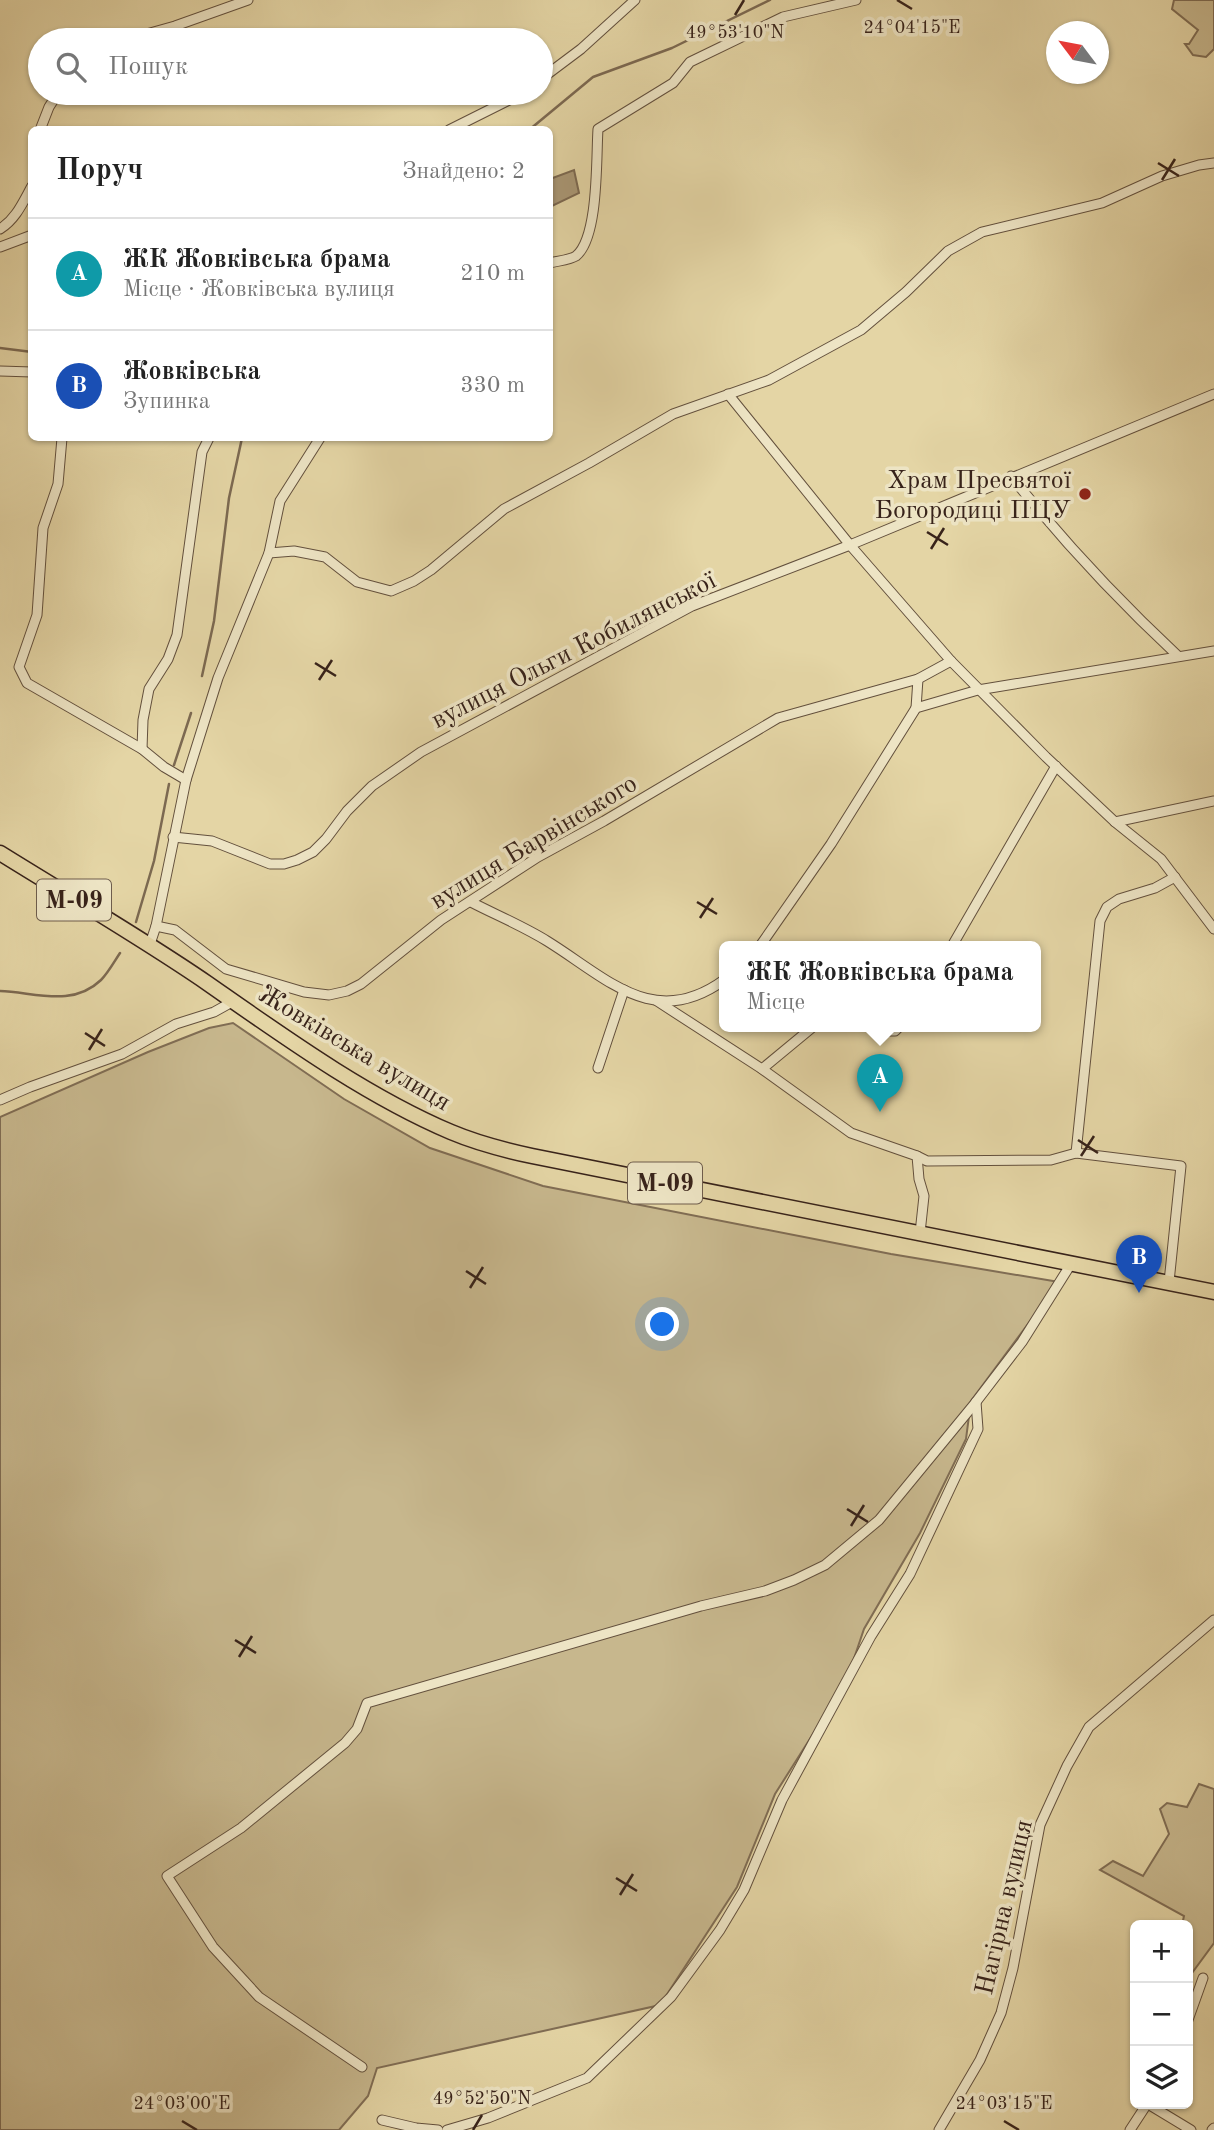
<!DOCTYPE html>
<html lang="uk">
<head>
<meta charset="utf-8">
<style>
  body { margin:0; font-family:"Old Standard TT",serif; background:#f2f2f2; color:#222 }
  .controls { position:absolute; right:21px; bottom:21px; display:grid; overflow:hidden; border-radius:10px; box-shadow:0 2px 5px #0004 }
  .controls button { width:63px; height:63px; display:grid; place-items:center; padding:0; border:0; border-bottom:2px solid #e0e0e0; background:#fff; color:#222; font:35px sans-serif }
  .compass { position:absolute; left:1046px; top:21px; width:63px; height:63px; border-radius:50%; background:#fff; box-shadow:0 2px 5px #0004; rotate:302deg }
  .you { position:absolute; left:663px; top:1325px; width:24px; height:24px; margin:-18px; border:5px solid #fff; border-radius:50%; background:#1a73e8; box-shadow:0 0 0 10px #1a73e833 }
  .badge { display:grid; place-items:center; width:46px; height:46px; border-radius:50%; background:#111827; color:#fff; font-size:23px; font-weight:700 }
  .pin { position:absolute; translate:-50% -58px; filter:drop-shadow(0 2px 4px #0008) }
  .pin::after { content:''; position:absolute; top:37px; width:24px; height:21px; background:inherit; clip-path:polygon(0 0,100% 0,50% 100%) }
  .popup { position:absolute; left:719px; top:941px; width:322px; height:91px; box-sizing:border-box; display:grid; place-content:center; border-radius:10px; background:#fff; filter:drop-shadow(0 2px 5px #0005); font-size:23px; white-space:nowrap; color:#767676 }
  .popup b { font-size:26px; color:#222 }
  .popup::after { content:''; position:absolute; left:50%; top:100%; margin-left:-14px; border:14px solid transparent; border-top-color:#fff }
  .list { margin:0; padding:0; list-style:none }
  h2 { display:flex; justify-content:space-between; align-items:center; height:91px; margin:0; padding:0 28px; font-size:30px }
  h2 small { font-size:23px; font-weight:400; color:#767676 }
  .list li { display:grid; grid-template-columns:46px 1fr auto; gap:21px; align-items:center; box-sizing:border-box; height:112px; padding:0 28px; border-top:2px solid #e0e0e0 }
  .list b { display:block; font-size:26px; white-space:nowrap }
  .list p { margin:0; font-size:23px; white-space:nowrap; color:#767676 }
  .list em { font-size:23px; font-style:normal; color:#767676 }
  .icon { flex:none; width:38px; height:38px; fill:none; stroke:currentColor; stroke-width:2; stroke-linecap:round; stroke-linejoin:round }
  .map { position:relative; flex:none; width:1214px; height:2130px; overflow:hidden }
  .search { position:absolute; background:#fff; box-shadow:0 2px 5px #0004; left:28px; top:28px; width:525px; height:77px; display:flex; align-items:center; gap:18px; box-sizing:border-box; padding:0 24px; border-radius:38px; color:#767676; font-size:26px }
  .panel { position:absolute; background:#fff; box-shadow:0 2px 5px #0004; left:28px; top:126px; width:525px; height:315px; border-radius:10px }
  .map>svg:first-child { display:block }
  .green { fill:#c7b78d; stroke:#806d54; stroke-width:2 }
  .water { fill:#aa9876; stroke:#7c6951; stroke-width:2 }
  .lines { fill:none; stroke-linecap:round; stroke-linejoin:round }
  .stream { stroke:#7c6951; stroke-width:2.5 }
  .minor-casing { stroke:#63503d; stroke-width:11 }
  .trunk-casing { stroke:#38231a; stroke-width:17 }
  .minor { stroke:#ede4c4; stroke-width:9 }
  .trunk { stroke:#e4d5a5; stroke-width:14 }
  .ticks { fill:none; stroke:#38231a; stroke-width:2.5 }
  .poi-dot { fill:#8f2418; stroke:#ede4c4; stroke-width:2.5 }
  .labels { text-anchor:middle; stroke-width:7; stroke-linejoin:round; paint-order:stroke }
  .shield { fill:#ede4c4; stroke:#6e5d4d; stroke-width:2 }
  .shield-label { font-size:24px; font-weight:bold; fill:#38231a }
  .poi-label { font-size:26px; fill:#38231a; stroke:#ede4c4; text-anchor:end }
  .street-label { font-size:26px; fill:#38231a; stroke:#ede4c4 }
  .ticks-label { font-size:18px; text-anchor:middle; fill:#38231a; stroke:#ede4c4; stroke-width:7; stroke-linejoin:round; paint-order:stroke }
</style>
</head>
<body>
<div class="map">
<svg width="1214" height="2130" viewBox="0 0 1214 2130">
  <rect width="100%" height="100%" fill="#e4d5a5"/>
  <filter id="stains"><feTurbulence type="fractalNoise" baseFrequency=".00286" numOctaves="4"/><feColorMatrix values="0 0 0 0 .2 0 0 0 0 .09 0 0 0 0 .02 0 0 0 .5 -.17"/></filter>
  <radialGradient id="worn" r=".72"><stop offset=".6" stop-color="#630" stop-opacity="0"/><stop offset="1" stop-color="#630" stop-opacity=".3"/></radialGradient>
  <g class="green">
    <path d="M1174,0h40v49l-8,8 -13,-2 -8,-11h4l9,-14 -26,-21z"/>
    <path d="M233,1023l111,76 86,49 113,38 348,68 168,28 -88,119 -5,38 -46,94 -56,96 -18,53 -71,112 -38,93 -77,118 -283,63 -9,28 -29,34h-339v-1013l148,-65 61,-24z"/>
    <path d="M1199,1784l15,5v154l-22,30 -4,-2v-46h-6l2,-9 -84,-46 13,-9 30,15 26,-42 -9,-25 7,-6 20,4z"/>
  </g>
  <path class="water" d="M574,170l5,23 -29,14v-28z"/>
  <g class="lines">
    <g class="stream">
      <path d="M529,130l64,-53 79,-29 98,-48"/>
      <path d="M0,348l32,4"/>
      <path d="M202,676l12,-55 15,-123 13,-60"/>
      <path d="M174,765l17,-52"/>
      <path d="M136,922l18,-61 15,-77"/>
      <path d="M0,991c34,1 72,17 101,-11 7,-7 13,-18 19,-27"/>
    </g>
    <defs>
      <g id="minor">
        <path d="M125,40l50,-14 73,-26"/>
        <path d="M541,79l40,-30 54,-49"/>
        <path d="M40,130l9,-23 9,-14"/>
        <path d="M449,130l74,-37"/>
        <path d="M0,229c16,-10 23,-27 32,-43"/>
        <path d="M0,247l32,-12"/>
        <path d="M550,263c7,-2 20,-3 26,-7 23,-19 20,-98 22,-127l75,-46 17,-21 93,-45 73,-17"/>
        <path d="M0,371l32,1"/>
        <path d="M728,394l122,151 101,116 95,96 69,65 46,37 53,70"/>
        <path d="M62,438l-4,46 -15,44 -6,87 -18,52 8,16 115,66 22,18 22,13"/>
        <path d="M1011,476c51,64 107,124 167,180"/>
        <path d="M269,553l25,-2 31,6 32,25 34,9 23,-10 17,-11 73,-61 85,-46 84,-49 96,-34 92,-50 45,-38 42,-41 34,-19 120,-29 60,-27 37,-11 15,-2"/>
        <path d="M918,679l33,-18"/>
        <path d="M142,749l1,-29 6,-31 19,-30 9,-24 25,-183 7,-14"/>
        <path d="M1115,822l99,-21"/>
        <path d="M173,837l39,4 58,23h14l13,-4 16,-8 13,-13 21,-28 25,-25 49,-34 271,-146 158,-61 364,-151"/>
        <path d="M471,902c25,13 52,24 76,39 60,37 107,90 177,39"/>
        <path d="M156,926l19,4 51,39 78,23 25,3 18,-4 14,-7 80,-64 97,-63 66,-36 174,-103 140,-39 -2,29"/>
        <path d="M760,946l71,-102 85,-136 62,-18 236,-39"/>
        <path d="M952,946l104,-180"/>
        <path d="M149,947l7,-21 30,-146 32,-102 51,-125 11,-52 40,-63"/>
        <path d="M657,1001l105,68 89,64 66,23 2,23 5,17 -4,37"/>
        <path d="M870,1026l13,5h12l5,-5"/>
        <path d="M598,1068l26,-78"/>
        <path d="M762,1069l52,-43"/>
        <path d="M0,1100l30,-13 92,-33 54,-30 38,-12 18,-10"/>
        <path d="M1076,1153l24,-232 7,-14 12,-8 36,-11 20,-11"/>
        <path d="M917,1156l10,5 124,-1 25,-7 105,13 -12,116"/>
        <path d="M1188,2020l15,-42"/>
        <path d="M362,2067l-103,-70 -46,-50 -46,-71 74,-48 104,-85 12,-14 10,-26 334,-97 64,-15 29,-11 31,-15 54,-45 97,-118 46,-60 49,-78"/>
        <path d="M1148,2104l43,26"/>
        <path d="M382,2120l34,8 22,2"/>
        <path d="M447,2130l41,-12 99,-40 84,-81 49,-67 24,-40 38,-90 89,-164 39,-62 68,-145 -2,-27"/>
        <path d="M939,2130l41,-70 21,-47 12,-45 27,-143 27,-59 22,-39 125,-107"/>
        <path d="M1130,2130l17,-26"/>
        <path d="M1212,2130l2,-2"/>
      </g>
      <path id="trunk" d="M0,853c69,43 140,84 207,130 76,53 159,113 244,149 26,11 53,18 81,24l682,136"/>
    </defs>
    <use href="#minor" class="minor-casing"/>
    <use href="#trunk" class="trunk-casing"/>
    <use href="#minor" class="minor"/>
    <use href="#trunk" class="trunk"/>
  </g>
  <path class="ticks" d="M897,0l15,9M735,15l9,-15M1158,163l21,13M1162,180l13,-21M927,532l21,13M931,549l13,-21M315,663l21,13M319,680l13,-20M697,902l20,12M700,918l13,-20M85,1033l20,13M89,1050l13,-21M1078,1140l20,13M1081,1156l13,-20M466,1271l20,13M470,1288l13,-21M847,1509l21,13M851,1526l13,-21M235,1640l21,13M239,1657l13,-21M616,1878l21,13M620,1895l13,-21M182,2121l15,9M1004,2121l15,9M473,2130l9,-15"/>
  <circle class="poi-dot" cx="1085" cy="494" r="7"/>
  <g class="labels">
    <g class="shield">
      <rect x="37" y="879.5" width="74" height="41" rx="5"/>
      <rect x="628" y="1162.5" width="74" height="41" rx="5"/>
    </g>
    <g class="shield-label">
      <text x="74" y="908">М-09</text>
      <text x="665" y="1191">М-09</text>
    </g>
    <g class="poi-label">
      <text x="1071" y="488">Храм Пресвятої<tspan x="1071" dy="30">Богородиці ПЦУ</tspan></text>
    </g>
    <g class="street-label">
      <text transform="translate(573 649) rotate(-27)" y="9">вулиця Ольги Кобилянської</text>
      <text transform="translate(533 841) rotate(-31)" y="9">вулиця Барвінського</text>
      <text transform="translate(355 1047) rotate(31)" y="9">Жовківська вулиця</text>
      <text transform="translate(1003 1907) rotate(-77)" y="9">Нагірна вулиця</text>
    </g>
  </g>
  <g class="ticks-label">
    <text x="912" y="33">24°04'15"E</text>
    <text x="735" y="38">49°53'10"N</text>
    <text x="482" y="2104">49°52'50"N</text>
    <text x="182" y="2109">24°03'00"E</text>
    <text x="1004" y="2109">24°03'15"E</text>
  </g>
  <rect width="100%" height="100%" filter="url(#stains)"/>
  <rect width="100%" height="100%" fill="url(#worn)"/>
</svg>
<div class="controls">
<button>+</button>
<button>−</button>
<button><svg class="icon" aria-label="layers" viewBox="0 0 24 24"><path d="M12 4l9 5-9 5-9-5zM3 14l9 5 9-5"/></svg></button>
</div>
<svg class="compass" viewBox="-18 -18 36 36"><path d="M0-13l5 13h-10z" fill="#e53935"/><path d="M0 13l5-13h-10z" fill="#767676"/></svg>
<div class="you"></div>
<div class="pin badge" style="left:880px;top:1112px;background:#0f9aa8">A</div>
<div class="popup"><b>ЖК Жовківська брама</b>Місце</div>
<div class="pin badge" style="left:1139px;top:1293px;background:#1a4fb4">B</div>
<div class="search"><svg class="icon" aria-label="search" viewBox="0 0 24 24"><circle cx="10" cy="10" r="6"/><path d="M15 15l6 6"/></svg>Пошук</div>
<section class="panel">
<h2>Поруч<small>Знайдено: 2</small></h2>
<ul class="list">
<li><span class="badge" style="background:#0f9aa8">A</span><div><b>ЖК Жовківська брама</b><p>Місце · Жовківська вулиця</p></div><em>210 m</em></li>
<li><span class="badge" style="background:#1a4fb4">B</span><div><b>Жовківська</b><p>Зупинка</p></div><em>330 m</em></li>
</ul>
</section>
</div>
</body>
</html>
